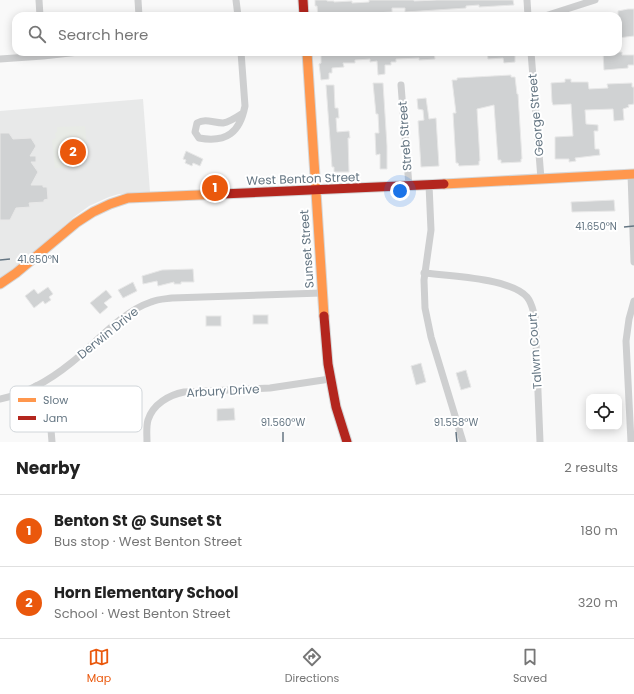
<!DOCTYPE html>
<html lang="en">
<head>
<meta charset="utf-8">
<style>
  body { margin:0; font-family:Poppins,sans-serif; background:#f2f2f2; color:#222 }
  .controls { position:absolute; right:12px; bottom:12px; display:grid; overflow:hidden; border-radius:8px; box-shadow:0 2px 10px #0003 }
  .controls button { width:36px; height:36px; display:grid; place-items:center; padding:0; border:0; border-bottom:1px solid #e0e0e0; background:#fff; color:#222; font:20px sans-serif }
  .you { position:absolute; left:400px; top:191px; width:14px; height:14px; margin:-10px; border:3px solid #fff; border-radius:50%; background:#1a73e8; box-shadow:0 0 0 6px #1a73e833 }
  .badge { display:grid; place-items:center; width:26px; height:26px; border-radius:50%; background:#ea580c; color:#fff; font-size:13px; font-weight:700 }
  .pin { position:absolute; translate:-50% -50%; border:2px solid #fff; box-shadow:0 1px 4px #0006 }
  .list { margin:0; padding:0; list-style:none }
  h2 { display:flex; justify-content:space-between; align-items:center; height:52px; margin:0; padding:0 16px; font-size:17px }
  h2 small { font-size:13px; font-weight:400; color:#767676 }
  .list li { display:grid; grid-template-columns:26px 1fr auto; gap:12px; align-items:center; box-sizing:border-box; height:72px; padding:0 16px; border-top:1px solid #e0e0e0 }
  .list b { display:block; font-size:15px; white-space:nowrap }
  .list p { margin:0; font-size:13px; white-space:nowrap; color:#767676 }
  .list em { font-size:13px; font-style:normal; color:#767676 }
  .icon { flex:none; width:22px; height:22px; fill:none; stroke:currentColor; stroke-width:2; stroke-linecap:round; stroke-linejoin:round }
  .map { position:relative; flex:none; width:634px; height:442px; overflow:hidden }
  .search { position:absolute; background:#fff; box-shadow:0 2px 10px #0003; left:12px; right:12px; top:12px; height:44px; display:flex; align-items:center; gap:10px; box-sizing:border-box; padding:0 14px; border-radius:12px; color:#767676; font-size:15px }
  .sheet { height:196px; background:#fff }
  nav { display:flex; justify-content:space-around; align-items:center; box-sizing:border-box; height:56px; border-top:1px solid #e0e0e0; background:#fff; font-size:11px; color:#767676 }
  nav a { display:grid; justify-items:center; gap:2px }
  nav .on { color:#ea580c }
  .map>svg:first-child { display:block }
  .built { fill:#e8e9e9 }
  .green { fill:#e8ebe6 }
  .building { fill:#d0d2d3; stroke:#e8e8e8 }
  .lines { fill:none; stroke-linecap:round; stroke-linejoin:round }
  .slow-casing { stroke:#d5d6d7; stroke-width:11 }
  .jam-casing { stroke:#d5d6d7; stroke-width:11 }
  .street { stroke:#cecfd0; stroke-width:7 }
  .slow { stroke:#ff974d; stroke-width:9 }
  .jam { stroke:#b3261e; stroke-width:9 }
  .ticks { fill:none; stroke:#657683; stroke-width:1.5 }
  .labels { text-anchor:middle; stroke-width:4; stroke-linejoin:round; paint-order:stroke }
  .street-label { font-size:12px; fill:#657683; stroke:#fff }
  .key { fill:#fff; stroke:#d1d6da; stroke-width:1 }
  .key-label { font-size:11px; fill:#657683 }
  .ticks-label { font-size:10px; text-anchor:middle; fill:#657683; stroke:#fff; stroke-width:4; stroke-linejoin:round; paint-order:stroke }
</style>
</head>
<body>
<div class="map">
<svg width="634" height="442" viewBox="0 0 634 442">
  <rect width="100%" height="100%" fill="#f9f9f9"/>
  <path class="built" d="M143,99l7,93 -31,2 -10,3 -20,9 -15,11 -51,45 -23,17v-168z"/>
  <path class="green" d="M85,126l3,30 -18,2 -1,9 -14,1 -3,-28 4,-2 -1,-5 2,-1v-5z"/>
  <g class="building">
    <path d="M315,0h12v1h7v1l18,-1v2l17,-1v-2h45v1l23,-1h76l1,5 -35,2v-2l-13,1v2l-61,4v-4h-13v4l-74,4 -1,-10h-2z"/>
    <path d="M628,9h6v27l-16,2v-27z"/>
    <path d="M321,52h9l1,2 17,-1v-1h86l1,7 -16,1v-2l-23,1v3h-5v3h-6v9l-7,1 -1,-14 -7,1v-3l-15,1v3h-12l1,4 -12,1v5h-3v6l-8,1 -2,-16 2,-1z"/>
    <path d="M487,52h28v10l-11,1 -1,-5 -15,1z"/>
    <path d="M603,52h19v3h12v10h-6v3l-24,2z"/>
    <path d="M511,75v2h4l2,17h1l4,65h-1v3l-20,1v-3h-3l-4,-55 -17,4 3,52h-1v4l-20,1 -1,-3h-2l-3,-50h3l-4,-33h5v-2z"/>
    <path d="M565,79h6v3h17l1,7 19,-1 -1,-4 25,-1v4h2v17l-6,1 1,2 -6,2 1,11 -10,1 -1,-12 -28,1 1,14 12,1v6h-4l1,18h4l1,6 -25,3 1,3 -7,1v-3h-14v-22l18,-1 -2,-32 -18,1 -1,-3 -1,-19 14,-1z"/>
    <path d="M373,83h10l4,63v23h-7v-15l-4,1 -1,-22h4l-1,-19h-2z"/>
    <path d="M326,85h8l1,23h3l1,10h-3l1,14 12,-1 1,7h-2l1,34h-15v-5h-2z"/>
    <path d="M426,98l3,21 7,-1 3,48 -18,1 -3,-46 6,-1 -1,-10 -5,-1 -1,-10z"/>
    <path d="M0,133h9l4,6 18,-1 5,8 -6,10h6v6h-5l7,10 -7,13h12v2h4l1,12 -4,1v2l-15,1 1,4 -14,1 -6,12h-10z"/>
    <path d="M186,151l17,8 -3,7 -7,-3 -1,3 -7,-3 1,-3 -3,-1z"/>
    <path d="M614,200l1,11 -43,1 -1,-10z"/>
    <path d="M193,269l1,13h-13v2h-7v-2l-16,4 -1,-5 -14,3 -1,-8 20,-6z"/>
    <path d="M133,282l4,9 -14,7 -5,-8z"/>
    <path d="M48,287l5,7 -4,3 2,3 -6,4 -2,-3 -9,7 -9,-12 9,-7 4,5z"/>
    <path d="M106,290l6,7 -8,6 4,4 -8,7 -10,-11z"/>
    <rect x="253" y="315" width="15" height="9"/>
    <rect x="206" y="316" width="15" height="10"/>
    <path d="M421,363l5,19 -10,3 -5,-19z"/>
    <path d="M466,370l5,17 -10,3 -5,-17z"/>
    <path d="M234,408l1,12 -18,1v-12z"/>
  </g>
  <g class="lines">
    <defs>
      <g id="slow">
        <path d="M307,52l17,264"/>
        <path d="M444,184l190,-10"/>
        <path d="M0,284l16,-11 60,-50 17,-11 17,-8 18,-6 94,-4"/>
      </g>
      <g id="jam">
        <path d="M303,0l1,16"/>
        <path d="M222,194l222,-10"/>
        <path d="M324,316l4,48 8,43 11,35"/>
      </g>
    </defs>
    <use href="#slow" class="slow-casing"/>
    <use href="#jam" class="jam-casing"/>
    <g class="street">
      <path d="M39,0l1,16"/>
      <path d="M138,0l1,16"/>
      <path d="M236,0l2,16"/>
      <path d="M527,0l1,16"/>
      <path d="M545,16l50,-16"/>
      <path d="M241,52l4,54c-5,26 -18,37 -46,32l-4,-6 2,-9c9,-5 16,0 26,0 7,-1 14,-6 20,-10"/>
      <path d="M531,52l10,127"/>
      <path d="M0,59l43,-3 36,-4"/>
      <path d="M401,85l8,101"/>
      <path d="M631,174l3,88"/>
      <path d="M429,185l2,45 -7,50 1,28 6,29 32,105"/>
      <path d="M424,273c26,3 86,5 103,24 5,6 6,14 8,20l5,125"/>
      <path d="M36,386l14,31 2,25"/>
      <path d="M0,399c26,-5 50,-19 71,-36 24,-19 50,-51 80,-61 7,-3 14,-3 21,-4l150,-5"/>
      <path d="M147,442c0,-7 -1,-15 1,-22 5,-16 21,-25 36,-28l86,-4 60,-9"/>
      <path d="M631,442l-5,-101 3,-22 5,-18"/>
    </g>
    <use href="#slow" class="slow"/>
    <use href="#jam" class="jam"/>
  </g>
  <path class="ticks" d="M624,227l10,-1M0,260l10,-1M283,432v10M456,432l1,10"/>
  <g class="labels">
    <g class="street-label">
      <text transform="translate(536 115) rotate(-95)" y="4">George Street</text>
      <text transform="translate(405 136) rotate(-94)" y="4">Streb Street</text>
      <text transform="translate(303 179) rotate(-2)" y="4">West Benton Street</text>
      <text transform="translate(307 249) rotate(-94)" y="4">Sunset Street</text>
      <text transform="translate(108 333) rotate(-39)" y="4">Derwin Drive</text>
      <text transform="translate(535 351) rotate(-94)" y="4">Talwrn Court</text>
      <text transform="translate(223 391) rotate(-3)" y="4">Arbury Drive</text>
    </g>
  </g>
  <rect x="10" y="386" width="132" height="46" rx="6" class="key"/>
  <rect x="18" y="398" width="18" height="4" fill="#ff974d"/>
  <rect x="18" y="416" width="18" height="4" fill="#b3261e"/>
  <g class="key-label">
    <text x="43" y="404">Slow</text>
    <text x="43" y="422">Jam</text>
  </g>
  <g class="ticks-label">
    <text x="596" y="230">41.650°N</text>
    <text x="38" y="263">41.650°N</text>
    <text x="283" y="426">91.560°W</text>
    <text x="456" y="426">91.558°W</text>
  </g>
</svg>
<div class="controls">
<button><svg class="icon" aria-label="locate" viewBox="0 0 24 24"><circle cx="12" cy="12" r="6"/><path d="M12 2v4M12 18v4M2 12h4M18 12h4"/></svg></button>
</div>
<div class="you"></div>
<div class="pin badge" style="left:215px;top:188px">1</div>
<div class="pin badge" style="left:73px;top:152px">2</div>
<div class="search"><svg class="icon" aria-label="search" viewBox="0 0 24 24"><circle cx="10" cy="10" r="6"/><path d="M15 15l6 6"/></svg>Search here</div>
</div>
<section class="sheet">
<h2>Nearby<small>2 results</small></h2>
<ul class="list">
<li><span class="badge">1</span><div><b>Benton St @ Sunset St</b><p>Bus stop · West Benton Street</p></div><em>180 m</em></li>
<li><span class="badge">2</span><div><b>Horn Elementary School</b><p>School · West Benton Street</p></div><em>320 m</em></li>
</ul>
</section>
<nav>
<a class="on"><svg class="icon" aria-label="map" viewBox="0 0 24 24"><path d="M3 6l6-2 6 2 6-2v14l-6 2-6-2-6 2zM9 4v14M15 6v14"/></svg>Map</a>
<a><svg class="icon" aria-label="directions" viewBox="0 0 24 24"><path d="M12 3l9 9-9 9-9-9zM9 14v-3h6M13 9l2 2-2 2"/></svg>Directions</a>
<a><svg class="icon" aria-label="saved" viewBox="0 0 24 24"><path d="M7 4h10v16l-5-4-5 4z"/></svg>Saved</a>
</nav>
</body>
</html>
